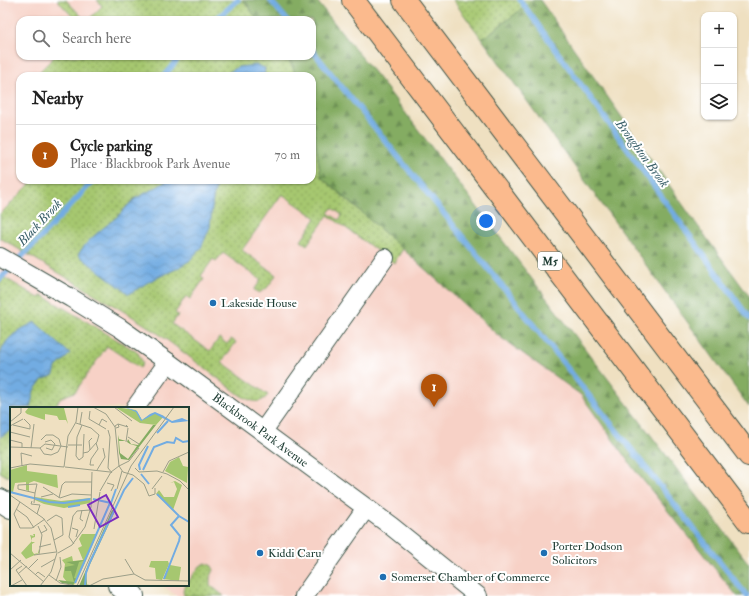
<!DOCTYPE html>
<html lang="en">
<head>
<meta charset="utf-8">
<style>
  body { margin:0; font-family:"IM FELL Double Pica",serif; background:#f6f6f6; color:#222 }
  .controls { position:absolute; right:12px; top:12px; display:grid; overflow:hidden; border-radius:8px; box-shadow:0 1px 3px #0004 }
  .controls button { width:36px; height:36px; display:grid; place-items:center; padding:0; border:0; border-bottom:1px solid #e0e0e0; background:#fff; color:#222; font:20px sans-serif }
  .you { position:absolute; left:486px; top:221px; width:14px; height:14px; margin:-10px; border:3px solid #fff; border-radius:50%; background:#1a73e8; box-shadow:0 0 0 6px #1a73e833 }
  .badge { display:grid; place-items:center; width:26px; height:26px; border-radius:50%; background:#b45309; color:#fff; font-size:13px; font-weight:700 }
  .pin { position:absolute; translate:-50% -33px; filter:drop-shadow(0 1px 2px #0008) }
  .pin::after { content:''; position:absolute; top:21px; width:14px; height:12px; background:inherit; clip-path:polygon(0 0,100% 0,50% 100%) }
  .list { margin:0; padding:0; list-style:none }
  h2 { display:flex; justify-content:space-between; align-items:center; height:52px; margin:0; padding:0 16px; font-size:17px }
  h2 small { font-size:13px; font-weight:400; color:#767676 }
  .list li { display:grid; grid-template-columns:26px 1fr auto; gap:12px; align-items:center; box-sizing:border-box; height:60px; padding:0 16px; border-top:1px solid #e0e0e0 }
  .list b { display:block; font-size:15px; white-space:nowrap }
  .list p { margin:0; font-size:13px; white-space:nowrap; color:#767676 }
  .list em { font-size:13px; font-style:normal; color:#767676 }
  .icon { flex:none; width:22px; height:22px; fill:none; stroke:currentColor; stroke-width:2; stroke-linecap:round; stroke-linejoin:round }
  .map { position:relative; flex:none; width:749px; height:596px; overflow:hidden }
  .search { position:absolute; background:#fff; box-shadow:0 1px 3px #0004; left:16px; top:16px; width:300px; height:44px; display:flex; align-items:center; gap:10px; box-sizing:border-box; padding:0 14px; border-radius:12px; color:#767676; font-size:15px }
  .panel { position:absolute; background:#fff; box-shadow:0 1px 3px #0004; left:16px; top:72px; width:300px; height:112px; border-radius:12px }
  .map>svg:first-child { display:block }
  .built { fill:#f7d1c6 }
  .green { fill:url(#green-dots); stroke:#628252; fill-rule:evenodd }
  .forest { fill:url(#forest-firs); stroke:#52744b }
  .water { fill:url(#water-waves); stroke:#48748b }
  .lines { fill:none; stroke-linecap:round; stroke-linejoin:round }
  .stream { stroke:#72ace2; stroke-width:5.5 }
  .minor-casing { stroke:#3e5549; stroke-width:20 }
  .tertiary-casing { stroke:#3e5549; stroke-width:24 }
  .motorway-casing { stroke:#3e5549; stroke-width:24 }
  .minor { stroke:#fff; stroke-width:18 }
  .tertiary { stroke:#fff; stroke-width:22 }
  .motorway { stroke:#fbba8d; stroke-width:22 }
  .poi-dot { fill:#1f6fb2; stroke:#fff; stroke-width:1.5 }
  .labels { text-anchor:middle; stroke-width:4; stroke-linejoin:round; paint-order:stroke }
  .shield { fill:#fff; stroke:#627771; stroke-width:1 }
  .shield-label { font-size:11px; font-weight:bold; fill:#1f3d34 }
  .poi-label { font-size:12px; fill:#1f3d34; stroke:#fff; text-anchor:start }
  .street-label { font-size:12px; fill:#1f3d34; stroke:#fff }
  .water-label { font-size:13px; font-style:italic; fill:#385e68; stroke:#fff }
  .inset-river { fill:none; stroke:#72ace2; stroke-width:2 }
  .inset-road { fill:none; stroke:#9c9f89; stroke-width:1 }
  .view { fill:#7b2cbf; fill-opacity:0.15; stroke:#7b2cbf; stroke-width:2 }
  .inset-edge { fill:none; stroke:#1f3d34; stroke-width:2 }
</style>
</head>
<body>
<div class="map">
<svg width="749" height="596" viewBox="0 0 749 596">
  <defs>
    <pattern id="green-dots" width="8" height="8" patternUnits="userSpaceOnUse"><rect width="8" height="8" fill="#a6c770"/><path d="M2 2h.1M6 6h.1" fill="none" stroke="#87a35d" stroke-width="1.8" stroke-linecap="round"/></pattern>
    <pattern id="forest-firs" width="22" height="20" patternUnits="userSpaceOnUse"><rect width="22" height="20" fill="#84ac62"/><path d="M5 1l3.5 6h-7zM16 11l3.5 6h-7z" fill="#6b8d52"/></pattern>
    <pattern id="water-waves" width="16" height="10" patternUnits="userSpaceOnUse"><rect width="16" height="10" fill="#72ace2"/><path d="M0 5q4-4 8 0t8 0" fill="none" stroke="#5d8db8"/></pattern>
  </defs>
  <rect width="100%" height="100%" fill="#fff"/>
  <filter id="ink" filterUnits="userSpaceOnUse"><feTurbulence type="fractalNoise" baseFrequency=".025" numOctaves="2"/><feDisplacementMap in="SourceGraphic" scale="8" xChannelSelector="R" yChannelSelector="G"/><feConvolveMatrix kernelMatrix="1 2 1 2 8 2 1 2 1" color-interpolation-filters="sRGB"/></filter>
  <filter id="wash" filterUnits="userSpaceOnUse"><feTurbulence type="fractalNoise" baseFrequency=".012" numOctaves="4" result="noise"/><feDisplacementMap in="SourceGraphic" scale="16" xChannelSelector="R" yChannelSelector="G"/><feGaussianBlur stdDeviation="0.9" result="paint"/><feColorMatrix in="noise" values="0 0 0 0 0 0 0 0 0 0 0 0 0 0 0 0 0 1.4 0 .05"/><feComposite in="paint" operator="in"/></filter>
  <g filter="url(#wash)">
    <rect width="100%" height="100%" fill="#efe0c1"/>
    <path class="built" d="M0,0h243l15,20h-238v36h265l11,20h-276v104h292v-61l9,58 34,29 145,131 81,58 52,73 104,128h-561l-13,-11h25v-177h-177v71l-11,-7z"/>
    <g class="green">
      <path d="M57,0h9l19,20h-9z"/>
      <path d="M97,0h146l15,20h-170l14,-14z"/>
      <path d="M453,0h81l-52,39z"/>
      <path d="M55,56h230l7,9 4,11h-32l1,-8 -27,-1 -15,9h-179l-4,-5z"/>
      <path d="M312,119l9,58 82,72 -9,14 -66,-48 -21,30 -6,-4 15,-23 -34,-24 -40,56 34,25 -9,13 -8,5 -5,-3 7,-10 -38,-27 -7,8 -3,-2 -12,17 3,3 -14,20 -4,-3 -11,17 3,2 -6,9 38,27 9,-13 8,6 4,-5 5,3 -14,20 46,33c-8,11 -18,6 -28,0l-81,-61 -26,-17 -133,-79v-24l30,-30 -3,-4h141l-8,6 -26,13 -16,17 32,65 26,-12 34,-42 3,-29 5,-18h94zM332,208l10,7 -3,5 -11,-7z"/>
      <path d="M0,275l39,23 3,-3 92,55 4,3 5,10 -3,5 -33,-22 -32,46 -11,4 -5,4 -5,8h-24l4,-18 8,-10 12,-5 2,-8 14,-13 -70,1z"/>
      <path d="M11,430v43l-3,4 -8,-5v-35z"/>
      <path d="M206,563l6,3 2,4 -4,8v7l14,11h-40l-1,-5 3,-6h2v-3l12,-16z"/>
    </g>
    <g class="forest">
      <path d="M243,0h73l72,90 361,474v32h-12l-104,-128 -52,-73 -81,-58 -145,-131 -34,-29 -9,-58v-43h-16l-4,-11 -7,-9h27v-36h-54z"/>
      <path d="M534,0h6l155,222 54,74v111l-267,-368z"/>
    </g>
    <g class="water">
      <path d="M256,65l9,3 -1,8h-41l15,-9z"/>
      <path d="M168,180h50l-5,18 -3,29 -9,21 -12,13 -13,8 -26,12 -21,13 -51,-39c10,-17 25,-26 40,-39 6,-5 11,-13 17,-17 11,-7 22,-11 33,-19z"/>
      <path d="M35,322l35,32 -14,13 -2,8 -12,5 -8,10 -4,18h-19v22l-11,7v-82c5,-18 19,-25 35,-33z"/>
    </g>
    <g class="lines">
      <g class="stream">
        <path d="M270,0l17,20"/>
        <path d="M520,0l229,318"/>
        <path d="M215,20l23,-20"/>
        <path d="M312,50l204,253 231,293"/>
        <path d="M164,76l16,-20"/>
        <path d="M0,279l43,-44 51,-55"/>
      </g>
    </g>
  </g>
  <g filter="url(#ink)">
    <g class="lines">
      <defs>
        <g id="minor">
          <path id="s1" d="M0,257l71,41 49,30 48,34 223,164 87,70"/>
          <path d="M135,408l33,-46"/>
          <path d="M263,431l122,-173"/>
          <path d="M304,596l62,-88"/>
        </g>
        <g id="tertiary">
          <path d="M0,500l11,7"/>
          <path d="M119,585l14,11"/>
        </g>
        <g id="motorway">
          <path d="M353,0l396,522"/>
          <path d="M404,0l345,455"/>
        </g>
      </defs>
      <use href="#minor" class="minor-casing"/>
      <use href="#tertiary" class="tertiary-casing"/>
      <use href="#motorway" class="motorway-casing"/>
      <use href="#minor" class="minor"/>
      <use href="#tertiary" class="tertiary"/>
      <use href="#motorway" class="motorway"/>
    </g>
  </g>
  <g class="poi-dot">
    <circle cx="213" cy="303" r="4"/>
    <circle cx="260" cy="553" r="4"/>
    <circle cx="544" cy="553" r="4"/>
    <circle cx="383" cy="577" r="4"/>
  </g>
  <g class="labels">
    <rect class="shield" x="538" y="252" width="24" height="18" rx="3"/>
    <g class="shield-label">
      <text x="550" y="265">M5</text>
    </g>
    <g class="poi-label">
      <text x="221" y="307">Lakeside House</text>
      <text x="552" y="550">Porter Dodson<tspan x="552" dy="14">Solicitors</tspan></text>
      <text x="268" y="557">Kiddi Caru</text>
      <text x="391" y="581">Somerset Chamber of Commerce</text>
    </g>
    <g class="street-label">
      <text dy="4" stroke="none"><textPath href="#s1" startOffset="313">Blackbrook Park Avenue</textPath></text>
    </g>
    <g class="water-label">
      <text transform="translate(643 153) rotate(54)" y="5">Broughton Brook</text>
      <text transform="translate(39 222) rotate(-47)" y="5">Black Brook</text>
    </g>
  </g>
  <g transform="translate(10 407)">
    <rect width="179" height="179" fill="#efe0c1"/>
    <path d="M19,0l35,1 4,16 -2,-4h-7l-2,-4 -12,-2v6l-18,-6 -2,-2zM105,0l21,3 6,10 11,-7 11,3 -8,9 -16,-2zM169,50l4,9 5,1 -1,16 -22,-12 5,-9zM17,58v6l30,4 1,13 -24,-7 -5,2v8l-3,-1v-8l-11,1 -2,9h-3v-22zM165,74l7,4 -9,25 -17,-16 3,-4 5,7h10l3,-8 -3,-7 -4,1zM25,90l26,4 30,-3 -1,5 -26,5 -20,-4 -9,-4zM23,127h2v3l-3,1v4h3l-3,2v7l2,3 4,-1v-4l1,4 -13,6 -5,-6 11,-12 -2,-6 4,1zM72,127h15l-13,31 -10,20h-1l1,-2 -7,-1 -4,-5 2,-13 -3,-4 10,-4 1,5 10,-1 -5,-12 4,-2 -3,-7zM141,154h17l1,3 -7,16 -6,-1 -1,-11 -6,-1zM160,158l11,2 -2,14 -16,-2z" fill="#a6c770"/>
    <path d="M143,18h3l-27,35 -8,-1 -2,-6 -1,-18 1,4 7,2h-7l1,12 8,6 9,-13 -7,-2 -3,-2 1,-3 3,5 7,1zM102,103l3,1 -29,62 1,12 3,-1 -11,2zM76,153l-7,2 -5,16 3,1 -4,6 -11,-2 -4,-3 16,2 -3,-11h-6v-4l10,-2 -9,-3z" fill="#84ac62"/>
    <path d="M114,0l13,4 5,9 8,-6 5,-2 7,3 10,6 10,-3 7,3 -17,2 -17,-9 -14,7 -5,-9z" fill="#72ace2"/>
    <path class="inset-river" d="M147,26l11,-12M130,63l-1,-5 9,-19M133,63l11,-23 13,-5 7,1 2,-5 7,4 6,-1M131,67l8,10M0,85l39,10 15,1 26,-4M147,87l22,22 10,6M83,92l18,4 5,-14M58,100l12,-2M154,172l15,-38 1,-5 -9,-11 8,-9M65,176l35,-80M75,179l1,-13 4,-11 34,-72 9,-12"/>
    <path class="inset-road" d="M83,0l13,7 9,13M104,0l18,14M80,4l-1,8 17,10M14,12l6,6v4M0,15l11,-9v-6M66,16l15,5 8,7 -2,7 -9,10 -5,1M70,17l2,-12M108,17l10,3 -2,-2M3,18l17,4M72,18l-5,12 -1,19 3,4 4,-3 1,-23M89,18l3,-6 5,3M0,19l13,-7M106,21l3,-1 -1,-3 -3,2 4,40M98,23l2,7 -2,31 4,5M0,25l20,5M118,30l11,7M0,33l12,3v5M35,35l6,-2 4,4 -3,6 -6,-2M116,35l2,-14M58,38h14M0,40l30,1 5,-4 23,3M21,41l3,-24M30,41l4,6 7,1 7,-3 3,-6 -2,-7 -6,-4h-7l-5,5M80,43l-1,-9 3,-3M84,58h-4l1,-6 7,-10 -2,-6M12,59l-1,-13 11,3M55,60l45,5M0,61l20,-4 34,3 4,-31 8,-14 2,-15M125,61l4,4 18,-1 10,3 13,7 9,9M87,63l8,-13 -2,-9M153,65l6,-11 20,-9M123,68l-10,-3 -4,-6 10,-5 10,-13M123,68l11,9 5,12 6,-2v-6M97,76l7,2 -3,6M33,80l17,11 12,-4 19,1M107,82l5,-18M142,82l10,-13M90,84l11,-19 8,-6M0,88l33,23 8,10 6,25 -6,19 -11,14M31,90l12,-3M49,91l3,-13 3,-3h27M22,94l-1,3 9,1 -3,9M10,95l-6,12 6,14h12l13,-9M24,96l1,-10 -17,-4v-4l19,-1 -2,9M6,102l11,8 7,11M72,103l-2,9 3,2M37,114l9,-6 6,3 1,17 -9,5M28,119l4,9 -3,19M62,121l6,2 -2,7M84,122l6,-37M31,126l6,-3 -3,-5M64,137l-5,-7 4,-21 4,-5 13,-1M29,140l12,-3M0,146l34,29M48,146l14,-8 13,-18 6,-20 1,-35M24,148l22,-3M115,152l9,15M12,159l-6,4 11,16M31,160l14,-8M18,162l10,-10M0,163l11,-10M8,167l9,-8M25,168l3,-3 7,5M39,168l11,8 17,3M46,174l5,-14 -1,-10M1,179l11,-6M67,179l54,-120 43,-59M79,179l14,-7 31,-5 11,6 44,1"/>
    <path class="view" d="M96,88l12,22 -18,10 -12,-22z"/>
    <rect width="179" height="179" class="inset-edge"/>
  </g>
</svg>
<div class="controls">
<button>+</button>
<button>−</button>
<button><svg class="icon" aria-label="layers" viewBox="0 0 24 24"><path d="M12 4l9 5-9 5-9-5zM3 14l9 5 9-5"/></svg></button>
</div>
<div class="you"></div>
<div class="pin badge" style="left:434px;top:407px">1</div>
<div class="search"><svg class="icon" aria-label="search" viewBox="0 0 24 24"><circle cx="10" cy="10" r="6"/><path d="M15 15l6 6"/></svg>Search here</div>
<section class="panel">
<h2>Nearby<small></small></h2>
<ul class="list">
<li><span class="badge">1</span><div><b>Cycle parking</b><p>Place · Blackbrook Park Avenue</p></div><em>70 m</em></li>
</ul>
</section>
</div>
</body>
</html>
